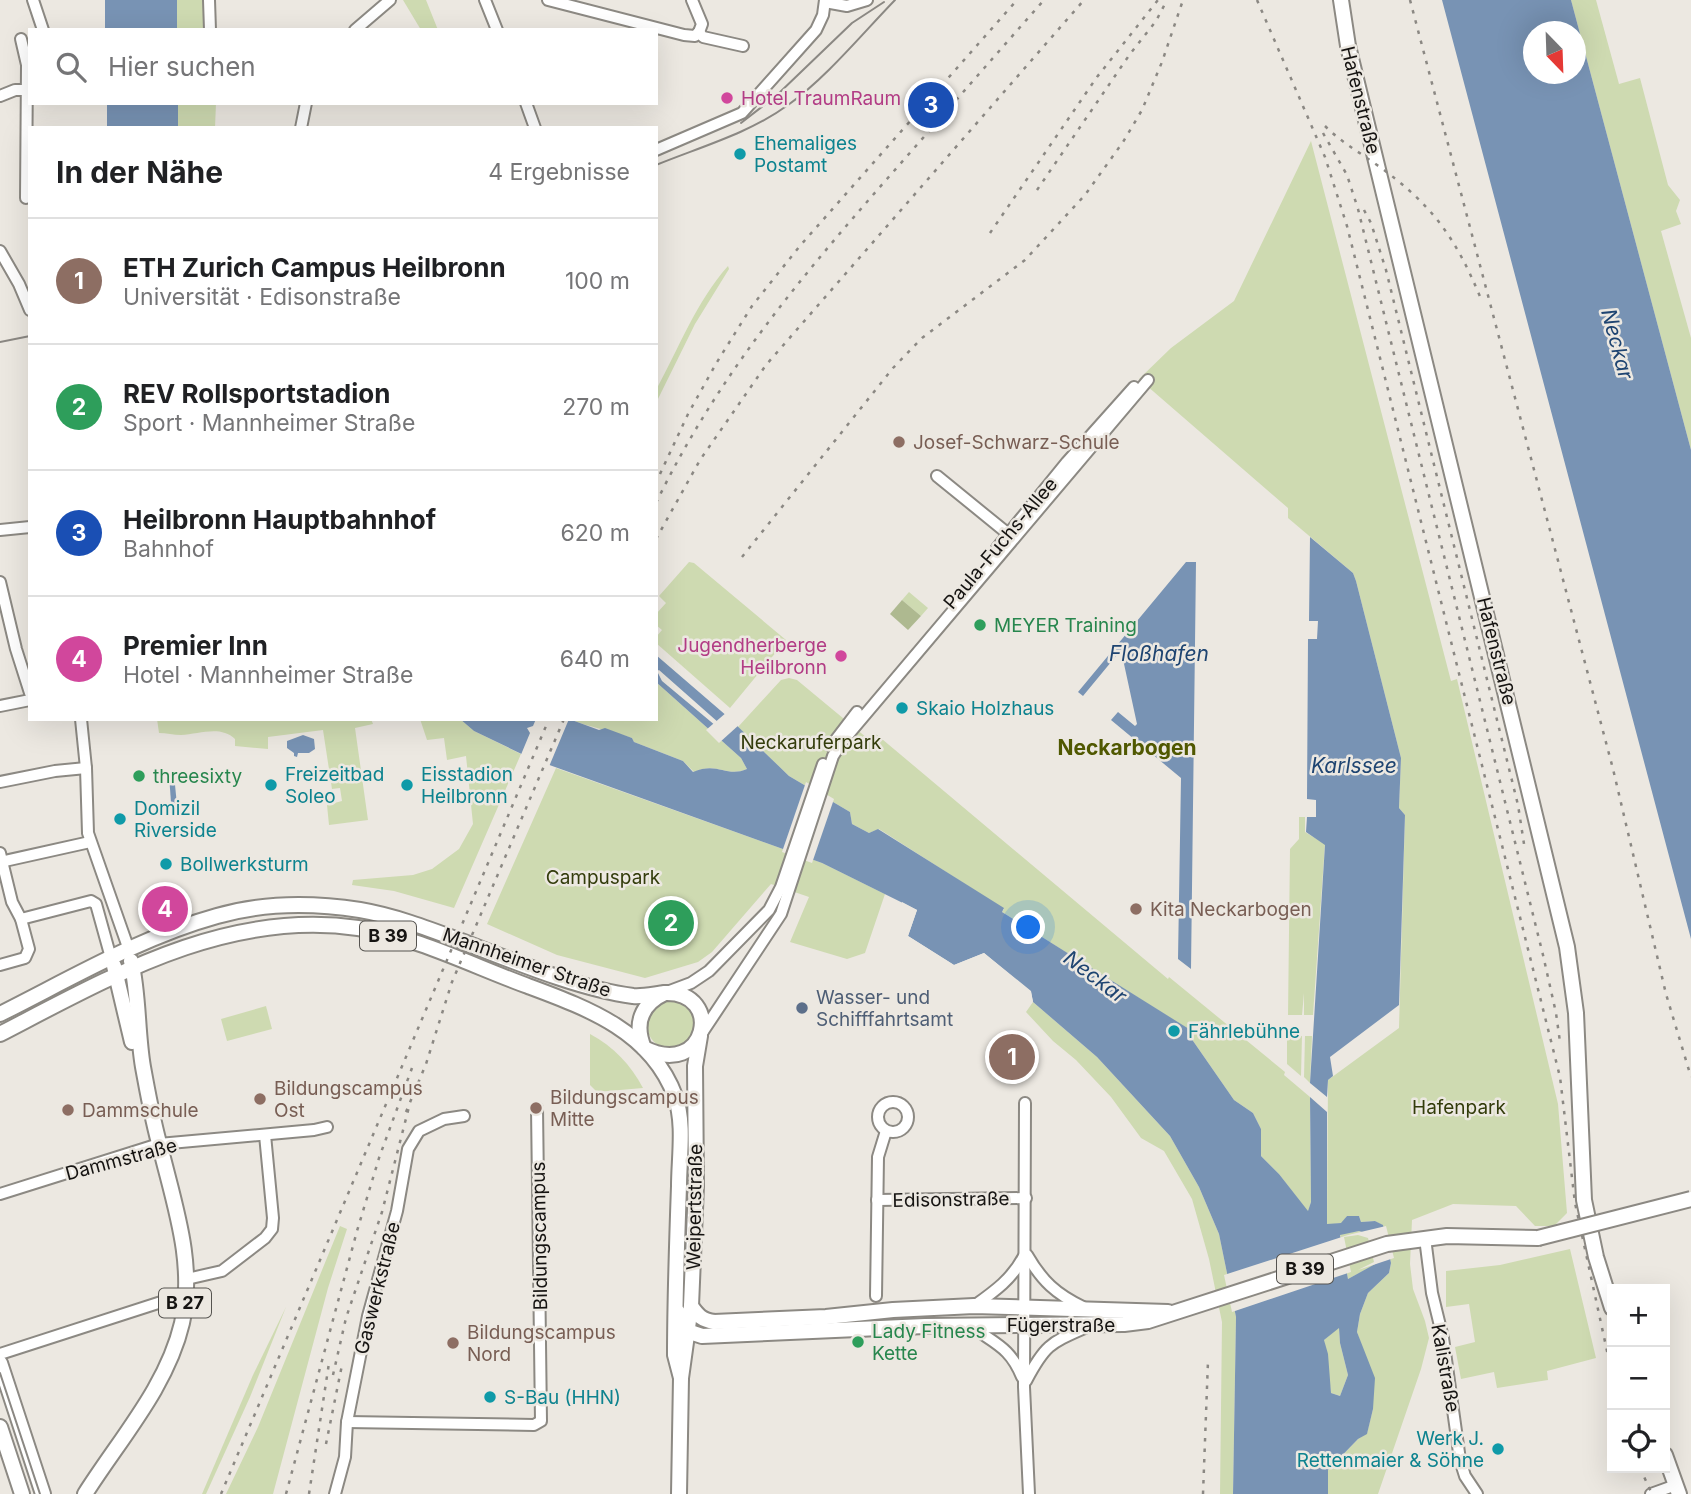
<!DOCTYPE html>
<html lang="de">
<head>
<meta charset="utf-8">
<style>
  body { margin:0; font-family:Inter,sans-serif; background:#f6f6f6; color:#202124 }
  .controls { position:absolute; right:21px; bottom:21px; display:grid; overflow:hidden; border-radius:0px; box-shadow:0 7px 28px #0002 }
  .controls button { width:63px; height:63px; display:grid; place-items:center; padding:0; border:0; border-bottom:2px solid #e0e0e0; background:#fff; color:#202124; font:35px sans-serif }
  .compass { position:absolute; left:1523px; top:21px; width:63px; height:63px; border-radius:50%; background:#fff; box-shadow:0 7px 28px #0002; rotate:157deg }
  .you { position:absolute; left:1029px; top:928px; width:24px; height:24px; margin:-18px; border:5px solid #fff; border-radius:50%; background:#1a73e8; box-shadow:0 0 0 10px #1a73e833 }
  .badge { display:grid; place-items:center; width:46px; height:46px; border-radius:50%; background:#ea580c; color:#fff; font-size:23px; font-weight:700 }
  .pin { position:absolute; translate:-50% -50%; border:4px solid #fff; box-shadow:0 2px 7px #0006 }
  .list { margin:0; padding:0; list-style:none }
  h2 { display:flex; justify-content:space-between; align-items:center; height:91px; margin:0; padding:0 28px; font-size:30px }
  h2 small { font-size:23px; font-weight:400; color:#757577 }
  .list li { display:grid; grid-template-columns:46px 1fr auto; gap:21px; align-items:center; box-sizing:border-box; height:126px; padding:0 28px; border-top:2px solid #e0e0e0 }
  .list b { display:block; font-size:26px; white-space:nowrap }
  .list p { margin:0; font-size:23px; white-space:nowrap; color:#757577 }
  .list em { font-size:23px; font-style:normal; color:#757577 }
  .icon { flex:none; width:38px; height:38px; fill:none; stroke:currentColor; stroke-width:2; stroke-linecap:round; stroke-linejoin:round }
  .map { position:relative; flex:none; width:1691px; height:1494px; overflow:hidden }
  .search { position:absolute; background:#fff; box-shadow:0 7px 28px #0002; left:28px; top:28px; width:630px; height:77px; display:flex; align-items:center; gap:18px; box-sizing:border-box; padding:0 24px; border-radius:0px; color:#757577; font-size:26px }
  .panel { position:absolute; background:#fff; box-shadow:0 7px 28px #0002; left:28px; top:126px; width:630px; height:595px; border-radius:0px }
  .map>svg:first-child { display:block }
  .green { fill:#cedab1 }
  .forest { fill:#aeb990 }
  .water { fill:#7893b4; fill-rule:evenodd }
  .pier { fill:#ece8e1 }
  .lines { fill:none; stroke-linecap:round; stroke-linejoin:round }
  .minor-casing { stroke:#8c8983; stroke-width:14 }
  .major-casing { stroke:#8c8983; stroke-width:18 }
  .minor { stroke:#fff; stroke-width:10 }
  .major { stroke:#fff; stroke-width:14 }
  .tram { stroke:#8b8883; stroke-width:2 }
  .rail { stroke:#8b8883; stroke-width:2.5; stroke-dasharray:3.5 7; stroke-linecap:butt }
  .major-bridge-casing { stroke:#8c8983; stroke-width:18; stroke-linecap:butt }
  .major-bridge { stroke:#fff; stroke-width:14 }
  .hotel-dot { fill:#d1479c; stroke:#ece8e1; stroke-width:2.5 }
  .culture-dot { fill:#0f9aa8; stroke:#ece8e1; stroke-width:2.5 }
  .education-dot { fill:#8d6e63; stroke:#ece8e1; stroke-width:2.5 }
  .leisure-dot { fill:#2e9e5b; stroke:#ece8e1; stroke-width:2.5 }
  .service-dot { fill:#5c6f8a; stroke:#ece8e1; stroke-width:2.5 }
  .labels { text-anchor:middle; stroke-width:5; stroke-linejoin:round; paint-order:stroke }
  .shield { fill:#ece8e1; stroke:#565450; stroke-width:2 }
  .shield-label { font-size:18px; font-weight:bold; fill:#161412 }
  .hotel-label { font-size:19px; fill:#b23c85; stroke:#ece8e1; text-anchor:start }
  .street-label { font-size:19px; fill:#161412; stroke:#ece8e1 }
  .culture-label { font-size:19px; fill:#0d838f; stroke:#ece8e1; text-anchor:start }
  .education-label { font-size:19px; fill:#785e54; stroke:#ece8e1; text-anchor:start }
  .leisure-label { font-size:19px; fill:#27864d; stroke:#ece8e1; text-anchor:start }
  .park-label { font-size:19px; fill:#333c0b; stroke:#ece8e1 }
  .service-label { font-size:19px; fill:#4e5e75; stroke:#ece8e1; text-anchor:start }
  .water-label { font-size:21px; font-style:italic; fill:#1e4471; stroke:#ece8e1 }
  .neighbourhood-label { font-size:21px; font-weight:bold; fill:#505801; stroke:#ece8e1 }
</style>
</head>
<body>
<div class="map">
<svg width="1691" height="1494" viewBox="0 0 1691 1494">
  <rect width="100%" height="100%" fill="#ece8e1"/>
  <g class="green">
    <path d="M177,0h29l1,30h-30z"/>
    <path d="M403,0h23l12,30h-17z"/>
    <path d="M1571,0h25l23,84 21,-6 28,107 12,15 -4,11 5,13 -20,7 30,107v112z"/>
    <path d="M178,103h38l-1,25h-37z"/>
    <path d="M1311,141l140,540 6,-2 101,425 9,109 -13,13h-19l-19,-20 -63,-2 -41,16 -2,44 3,25 12,32 4,17 -8,31 -43,125h-50v-24l30,-31 9,-6 6,-24 -11,-62 -5,-15 3,-18 8,-21 21,-20 2,-10 -9,-38 -7,-4 -14,1 -2,-6h-12l-5,7 -15,2 1,-145 71,-52 6,-213 -6,-7 2,-50 -45,-177 -3,-8 -65,-55v-10l-149,-129 32,-31 63,-47z"/>
    <path d="M728,266l1,3 -34,55 -39,79v-13c23,-42 40,-88 72,-124z"/>
    <path d="M689,562l5,1 92,77 -56,68 -74,-65v-6l6,-7 -6,-5v-11l10,-11 -7,-7z"/>
    <path d="M909,592l19,16 -7,8 -19,-16z"/>
    <path d="M789,678l8,2 70,58 9,-4 292,245 1,-2 116,95 -1,3 26,22 1,105 -3,10 -29,-38 -18,-18v-27l-8,-16 -19,-13 -43,-62 -3,-9 -186,-117 2,-3 -125,-80 -10,4 -17,-9 -2,-12 -61,-36 -51,-49 43,-47z"/>
    <path d="M656,682l85,76 6,11c-21,9 -29,-8 -53,3l-11,-11 -49,-19 -2,-4c-22,-8 -41,-10 -63,-19h87z"/>
    <path d="M157,719h214l2,5 -18,4 13,92 -39,5 -2,-20 15,-4 -2,-13 -8,1 -9,-59 -55,7v12l-33,-3v-7c-14,-14 -36,-5 -54,-4 -7,0 -15,-2 -22,-2z"/>
    <path d="M420,719h40l14,12 47,23 -67,154 -60,-17 -42,-6 1,-5 60,-5 19,-6 27,-20 14,-25 -7,-68 -19,4 -3,-22 -17,2z"/>
    <path d="M556,768l266,95 63,31 -20,59 -18,6 -57,-17 19,-45 -38,-13 -59,68 -14,10 -53,16 -88,-23 -70,-31z"/>
    <path d="M1299,817h6v15l20,12 -12,171h-9v-22l-2,22h-14l2,-166 9,-10z"/>
    <circle cx="671" cy="1025" r="24"/>
    <path d="M1033,1002l64,55 73,79 29,51 20,47 17,83 -3,177h-13l2,-172 -13,-63 -17,-60 -28,-48 -23,-13 -30,-41 -35,-37 -23,-19 -27,-29z"/>
    <path d="M266,1006l6,23 -45,12 -6,-22z"/>
    <path d="M590,1034c24,13 40,30 53,54l-46,4 -7,-7z"/>
    <path d="M1287,1035l15,1 -1,40 -14,-12z"/>
    <path d="M1305,1036h7l-2,47 -6,-6z"/>
    <path d="M340,1226l7,3 -19,59 -55,206h-47l32,-67z"/>
    <path d="M1359,1231l12,4 7,28 -30,16 -8,-45z"/>
    <path d="M1570,1249l26,109 -49,13 1,9 -51,8 -3,-16 -33,7 -6,-32 20,-5 -6,-38 -23,3v-36l54,-6z"/>
    <path d="M286,1307l-36,90 -44,97h-4l51,-119z"/>
    <path d="M1339,1327l1,16 8,32 -8,21 -9,-3 -7,-53z"/>
  </g>
  <path class="forest" d="M902,600l19,16 -13,14 -18,-16z"/>
  <g class="water">
    <rect x="105" y="0" width="72" height="30"/>
    <path d="M1442,0h129l120,450v489zM1534,32h42v42h-42z"/>
    <rect x="107" y="103" width="71" height="25"/>
    <path d="M1310,537l43,36 3,8 45,177 -2,50 6,7 -6,190 -69,52 3,19 -5,4 -1,17 -17,-14 15,-238 -19,-13 1,-15h9v-17l-9,-1 1,-160h9l1,-18h-9z"/>
    <path d="M1186,562h10l-5,407 -13,-10 3,-181 -70,-58 7,-8 17,14 2,-2 -16,-74 -38,46 -5,-4z"/>
    <path d="M656,655l72,62 61,59 61,36 2,12 17,9 9,-4 126,79 -2,4 187,117 2,9 43,62 19,13 8,16v27l18,18 29,37 3,-9 -1,-105 17,15v112l14,-1 6,-7h12l2,6 14,-1 8,4 8,38 -2,10 -21,20 -8,21 -3,18 18,46 -2,31 -6,25 -9,5 -30,31v24h-95l3,-177 -17,-83 -20,-47 -29,-51 -73,-79 -64,-55 -2,-11 -47,-38 -30,12 -46,-29 9,-26 -95,-47 -292,-105 -56,-27 -14,-12h109l30,11 6,-2 27,10 2,4 49,19 10,11c25,-11 33,6 54,-3l-6,-11 -85,-76zM659,670l60,53 -3,3 -54,-45 -5,-10zM1359,1231l12,4 6,28 -29,16 -8,-44zM1339,1328l1,15 8,32 -8,21 -9,-3 -3,-39 -4,-14z"/>
    <path d="M303,735l11,4 1,10 -6,4h-11l-1,4 -3,-1v-3l-7,-5v-7z"/>
    <path d="M169,775h5l4,40 -6,1z"/>
  </g>
  <g class="pier">
    <path d="M727,712l13,12 -21,19 -13,-13z"/>
    <path d="M536,719h33l-21,50 -28,-12 10,-24 -3,-5 6,-2z"/>
    <path d="M806,782l28,17 -22,64 -30,-11z"/>
    <path d="M902,902l15,8 -9,26 46,29 30,-12 47,39 2,10 -4,-3 -1,-6 -45,-36 -30,12 -47,-30 -2,-4 9,-24 -12,-6z"/>
    <path d="M1386,1226l8,32 -36,12 16,-8 -6,-24 -10,-3 -14,2 7,35 -119,40 -8,-37 124,-40z"/>
  </g>
  <g class="lines">
    <defs>
      <g id="minor">
        <path d="M33,0l10,30"/>
        <path d="M209,0l1,30"/>
        <path d="M485,0l12,30"/>
        <path d="M548,0l136,35 11,1 4,-4"/>
        <path d="M692,0l10,24 -3,8"/>
        <path d="M825,2l22,4 20,-6"/>
        <path d="M355,30l35,-30"/>
        <path d="M699,32l4,5 40,9"/>
        <path d="M21,39l6,26 -1,133"/>
        <path d="M0,96l15,-6h12"/>
        <path d="M526,103l9,25"/>
        <path d="M301,128l5,-25"/>
        <path d="M656,150l86,-37 74,-83 7,-15 2,-15"/>
        <path d="M0,251l19,33 11,26"/>
        <path d="M937,476l75,61"/>
        <path d="M0,530l30,-3"/>
        <path d="M997,548l70,-86 67,-75"/>
        <path d="M0,582l16,67 14,44"/>
        <path d="M0,706l30,-6"/>
        <path d="M81,719l5,49 2,65 41,117"/>
        <path d="M831,746l26,-34"/>
        <path d="M0,782l55,-11 31,-3"/>
        <path d="M0,853l12,49 9,17 8,30 -4,9 -25,7"/>
        <path d="M0,862l90,-20"/>
        <path d="M21,919l70,-18 5,3 15,54"/>
        <path d="M667,992l24,-9 18,-12 60,-61 12,-23 42,-123"/>
        <path d="M702,1033l79,-119 52,-158 9,-14 306,-362"/>
        <circle cx="893" cy="1117" r="15"/>
        <path d="M1025,1103l-1,284 5,107"/>
        <path d="M0,1194l159,-50 155,-14 13,-3"/>
        <path d="M877,1200l149,-2"/>
        <path d="M1425,1238l7,55 11,45 17,122 5,16 12,18"/>
        <path d="M1027,1255c15,26 29,39 56,52"/>
        <path d="M187,1279l35,-8 43,-33 7,-9 1,-11 -8,-83"/>
        <path d="M876,1296l2,-139 8,-26"/>
        <path d="M974,1306c21,-15 38,-27 50,-50"/>
        <path d="M971,1326c24,18 39,21 51,51"/>
        <path d="M0,1354l186,-60"/>
        <path d="M1026,1381c20,-38 25,-38 63,-55"/>
        <path d="M347,1422l187,3 7,-4 -4,-313"/>
        <path d="M335,1494l10,-37 2,-35 21,-106 29,-105 11,-62 11,-18 25,-12 20,-3"/>
        <path d="M1651,1494l25,-9"/>
      </g>
      <g id="major">
        <path d="M1341,0l7,46 219,901 9,66 8,187 12,57 16,51"/>
        <path d="M114,966l18,76"/>
        <path d="M665,993c60,-2 42,87 -21,55 -10,-24 -3,-44 21,-55z"/>
        <path d="M0,1014c70,-35 141,-77 217,-98 45,-13 97,-13 143,-6 35,6 69,19 101,31 52,20 118,48 172,55 10,1 22,-2 32,-3"/>
        <path d="M0,1034c112,-58 227,-125 358,-106 59,9 115,38 170,58 59,22 123,45 147,110 10,27 4,62 4,90 -2,56 -4,112 -4,169l6,23"/>
        <path d="M691,1306c7,10 11,14 23,16l112,-5 67,-7 81,-4 194,6"/>
        <path d="M678,1312l9,19 15,5 223,-10 199,-2 24,-3 239,-77 60,-8 91,2"/>
        <path d="M0,1363l43,131"/>
        <path d="M0,1427l22,67"/>
        <path d="M1665,1455l14,39"/>
        <path d="M85,1494c34,-54 82,-107 97,-171 13,-59 -7,-116 -21,-173 -8,-27 -13,-56 -18,-83 -6,-35 -4,-72 -12,-106"/>
        <path d="M679,1494l2,-116 10,-72 5,-120 -1,-120 5,-30"/>
      </g>
    </defs>
    <use href="#minor" class="minor-casing"/>
    <use href="#major" class="major-casing"/>
    <use href="#minor" class="minor"/>
    <use href="#major" class="major"/>
    <g class="tram">
      <path d="M741,123l36,-28 75,-72 32,-21"/>
      <path d="M656,165c44,-18 94,-32 132,-60 38,-27 74,-71 107,-105"/>
      <path d="M0,342l30,-6"/>
      <path d="M0,1373l40,121"/>
    </g>
    <g class="rail">
      <path d="M1257,0l68,157 22,69 213,851 15,126 37,171"/>
      <path d="M1410,0l203,769 53,225 25,83"/>
      <path d="M1325,126c16,16 34,26 52,39 55,39 79,73 104,134"/>
      <path d="M1323,133l24,42 11,34 185,746 13,58 4,29"/>
      <path d="M1037,190l93,-136 26,-33 11,-21"/>
      <path d="M1364,210l7,13 15,47 132,535 6,39"/>
      <path d="M990,233l107,-156 61,-77"/>
      <path d="M660,474l28,-60 29,-52 35,-56 47,-59 218,-247"/>
      <path d="M656,503c60,-124 140,-220 230,-323 53,-60 105,-120 158,-180"/>
      <path d="M656,539l44,-79 66,-95 318,-365"/>
      <path d="M742,557l151,-189 29,-30 103,-78 60,-65 38,-53 19,-32 20,-48 21,-62"/>
      <path d="M406,1112l20,-48 26,-82 112,-263"/>
      <path d="M333,1375l13,-57 36,-106 28,-109"/>
      <path d="M326,1444l16,-79"/>
      <path d="M1640,1468l12,26"/>
      <path d="M221,1494l328,-775"/>
      <path d="M286,1494l71,-263 22,-73 33,-90"/>
      <path d="M309,1494l20,-131"/>
      <path d="M1203,1494l5,-133"/>
    </g>
    <defs>
      <path id="major-bridge" d="M1538,1238l153,-39"/>
    </defs>
    <use href="#major-bridge" class="major-bridge-casing"/>
    <use href="#major-bridge" class="major-bridge"/>
  </g>
  <g class="hotel-dot">
    <circle cx="727" cy="98" r="7"/>
    <circle cx="841" cy="656" r="7"/>
  </g>
  <g class="culture-dot">
    <circle cx="740" cy="154" r="7"/>
    <circle cx="902" cy="708" r="7"/>
    <circle cx="271" cy="785" r="7"/>
    <circle cx="407" cy="785" r="7"/>
    <circle cx="120" cy="819" r="7"/>
    <circle cx="166" cy="864" r="7"/>
    <circle cx="1174" cy="1031" r="7"/>
    <circle cx="490" cy="1397" r="7"/>
    <circle cx="1498" cy="1449" r="7"/>
  </g>
  <g class="education-dot">
    <circle cx="899" cy="442" r="7"/>
    <circle cx="1136" cy="909" r="7"/>
    <circle cx="260" cy="1099" r="7"/>
    <circle cx="536" cy="1108" r="7"/>
    <circle cx="68" cy="1110" r="7"/>
    <circle cx="453" cy="1343" r="7"/>
  </g>
  <g class="leisure-dot">
    <circle cx="980" cy="625" r="7"/>
    <circle cx="139" cy="776" r="7"/>
    <circle cx="858" cy="1342" r="7"/>
  </g>
  <circle class="service-dot" cx="802" cy="1008" r="7"/>
  <g class="labels">
    <g class="shield">
      <rect x="360" y="921.5" width="56" height="29" rx="5"/>
      <rect x="1277" y="1254.5" width="56" height="29" rx="5"/>
      <rect x="159" y="1288.5" width="52" height="29" rx="5"/>
    </g>
    <g class="shield-label">
      <text x="388" y="942">B 39</text>
      <text x="1305" y="1275">B 39</text>
      <text x="185" y="1309">B 27</text>
    </g>
    <g class="hotel-label">
      <text x="741" y="105">Hotel TraumRaum</text>
      <text x="827" y="652" text-anchor="end">Jugendherberge<tspan x="827" dy="22">Heilbronn</tspan></text>
    </g>
    <g class="street-label">
      <text transform="translate(1361 100) rotate(76)" y="7">Hafenstraße</text>
      <text transform="translate(1000 543) rotate(-50)" y="7">Paula-Fuchs-Allee</text>
      <text transform="translate(1497 651) rotate(76)" y="7">Hafenstraße</text>
      <text transform="translate(527 962) rotate(19)" y="7">Mannheimer Straße</text>
      <text transform="translate(121 1159) rotate(-15)" y="7">Dammstraße</text>
      <text transform="translate(951 1199) rotate(-1)" y="7">Edisonstraße</text>
      <text transform="translate(694 1207) rotate(-89)" y="7">Weipertstraße</text>
      <text transform="translate(539 1236) rotate(-91)" y="7">Bildungscampus</text>
      <text transform="translate(377 1288) rotate(-76)" y="7">Gaswerkstraße</text>
      <text x="1061" y="1332">Fügerstraße</text>
      <text transform="translate(1446 1368) rotate(80)" y="7">Kalistraße</text>
    </g>
    <g class="culture-label">
      <text x="754" y="150">Ehemaliges<tspan x="754" dy="22">Postamt</tspan></text>
      <text x="916" y="715">Skaio Holzhaus</text>
      <text x="285" y="781">Freizeitbad<tspan x="285" dy="22">Soleo</tspan></text>
      <text x="421" y="781">Eisstadion<tspan x="421" dy="22">Heilbronn</tspan></text>
      <text x="134" y="815">Domizil<tspan x="134" dy="22">Riverside</tspan></text>
      <text x="180" y="871">Bollwerksturm</text>
      <text x="1188" y="1038">Fährlebühne</text>
      <text x="504" y="1404">S-Bau (HHN)</text>
      <text x="1484" y="1445" text-anchor="end">Werk J.<tspan x="1484" dy="22">Rettenmaier &amp; Söhne</tspan></text>
    </g>
    <g class="education-label">
      <text x="913" y="449">Josef-Schwarz-Schule</text>
      <text x="1150" y="916">Kita Neckarbogen</text>
      <text x="274" y="1095">Bildungscampus<tspan x="274" dy="22">Ost</tspan></text>
      <text x="550" y="1104">Bildungscampus<tspan x="550" dy="22">Mitte</tspan></text>
      <text x="82" y="1117">Dammschule</text>
      <text x="467" y="1339">Bildungscampus<tspan x="467" dy="22">Nord</tspan></text>
    </g>
    <g class="leisure-label">
      <text x="994" y="632">MEYER Training</text>
      <text x="153" y="783">threesixty</text>
      <text x="872" y="1338">Lady Fitness<tspan x="872" dy="22">Kette</tspan></text>
    </g>
    <g class="park-label">
      <text x="811" y="749">Neckaruferpark</text>
      <text x="603" y="884">Campuspark</text>
      <text x="1459" y="1114">Hafenpark</text>
    </g>
    <g class="service-label">
      <text x="816" y="1004">Wasser- und<tspan x="816" dy="22">Schifffahrtsamt</tspan></text>
    </g>
    <g class="water-label">
      <text transform="translate(1617 344) rotate(75)" y="7">Neckar</text>
      <text x="1159" y="661">Floßhafen</text>
      <text x="1354" y="773">Karlssee</text>
      <text transform="translate(1095 977) rotate(37)" y="7">Neckar</text>
    </g>
    <g class="neighbourhood-label">
      <text x="1127" y="755">Neckarbogen</text>
    </g>
  </g>
</svg>
<div class="controls">
<button>+</button>
<button>−</button>
<button><svg class="icon" aria-label="locate" viewBox="0 0 24 24"><circle cx="12" cy="12" r="6"/><path d="M12 2v4M12 18v4M2 12h4M18 12h4"/></svg></button>
</div>
<svg class="compass" viewBox="-18 -18 36 36"><path d="M0-13l5 13h-10z" fill="#e53935"/><path d="M0 13l5-13h-10z" fill="#757577"/></svg>
<div class="you"></div>
<div class="pin badge" style="left:1012px;top:1057px;background:#8d6e63">1</div>
<div class="pin badge" style="left:671px;top:923px;background:#2e9e5b">2</div>
<div class="pin badge" style="left:931px;top:105px;background:#1a4fb4">3</div>
<div class="pin badge" style="left:165px;top:909px;background:#d1479c">4</div>
<div class="search"><svg class="icon" aria-label="search" viewBox="0 0 24 24"><circle cx="10" cy="10" r="6"/><path d="M15 15l6 6"/></svg>Hier suchen</div>
<section class="panel">
<h2>In der Nähe<small>4 Ergebnisse</small></h2>
<ul class="list">
<li><span class="badge" style="background:#8d6e63">1</span><div><b>ETH Zurich Campus Heilbronn</b><p>Universität · Edisonstraße</p></div><em>100 m</em></li>
<li><span class="badge" style="background:#2e9e5b">2</span><div><b>REV Rollsportstadion</b><p>Sport · Mannheimer Straße</p></div><em>270 m</em></li>
<li><span class="badge" style="background:#1a4fb4">3</span><div><b>Heilbronn Hauptbahnhof</b><p>Bahnhof</p></div><em>620 m</em></li>
<li><span class="badge" style="background:#d1479c">4</span><div><b>Premier Inn</b><p>Hotel · Mannheimer Straße</p></div><em>640 m</em></li>
</ul>
</section>
</div>
</body>
</html>
